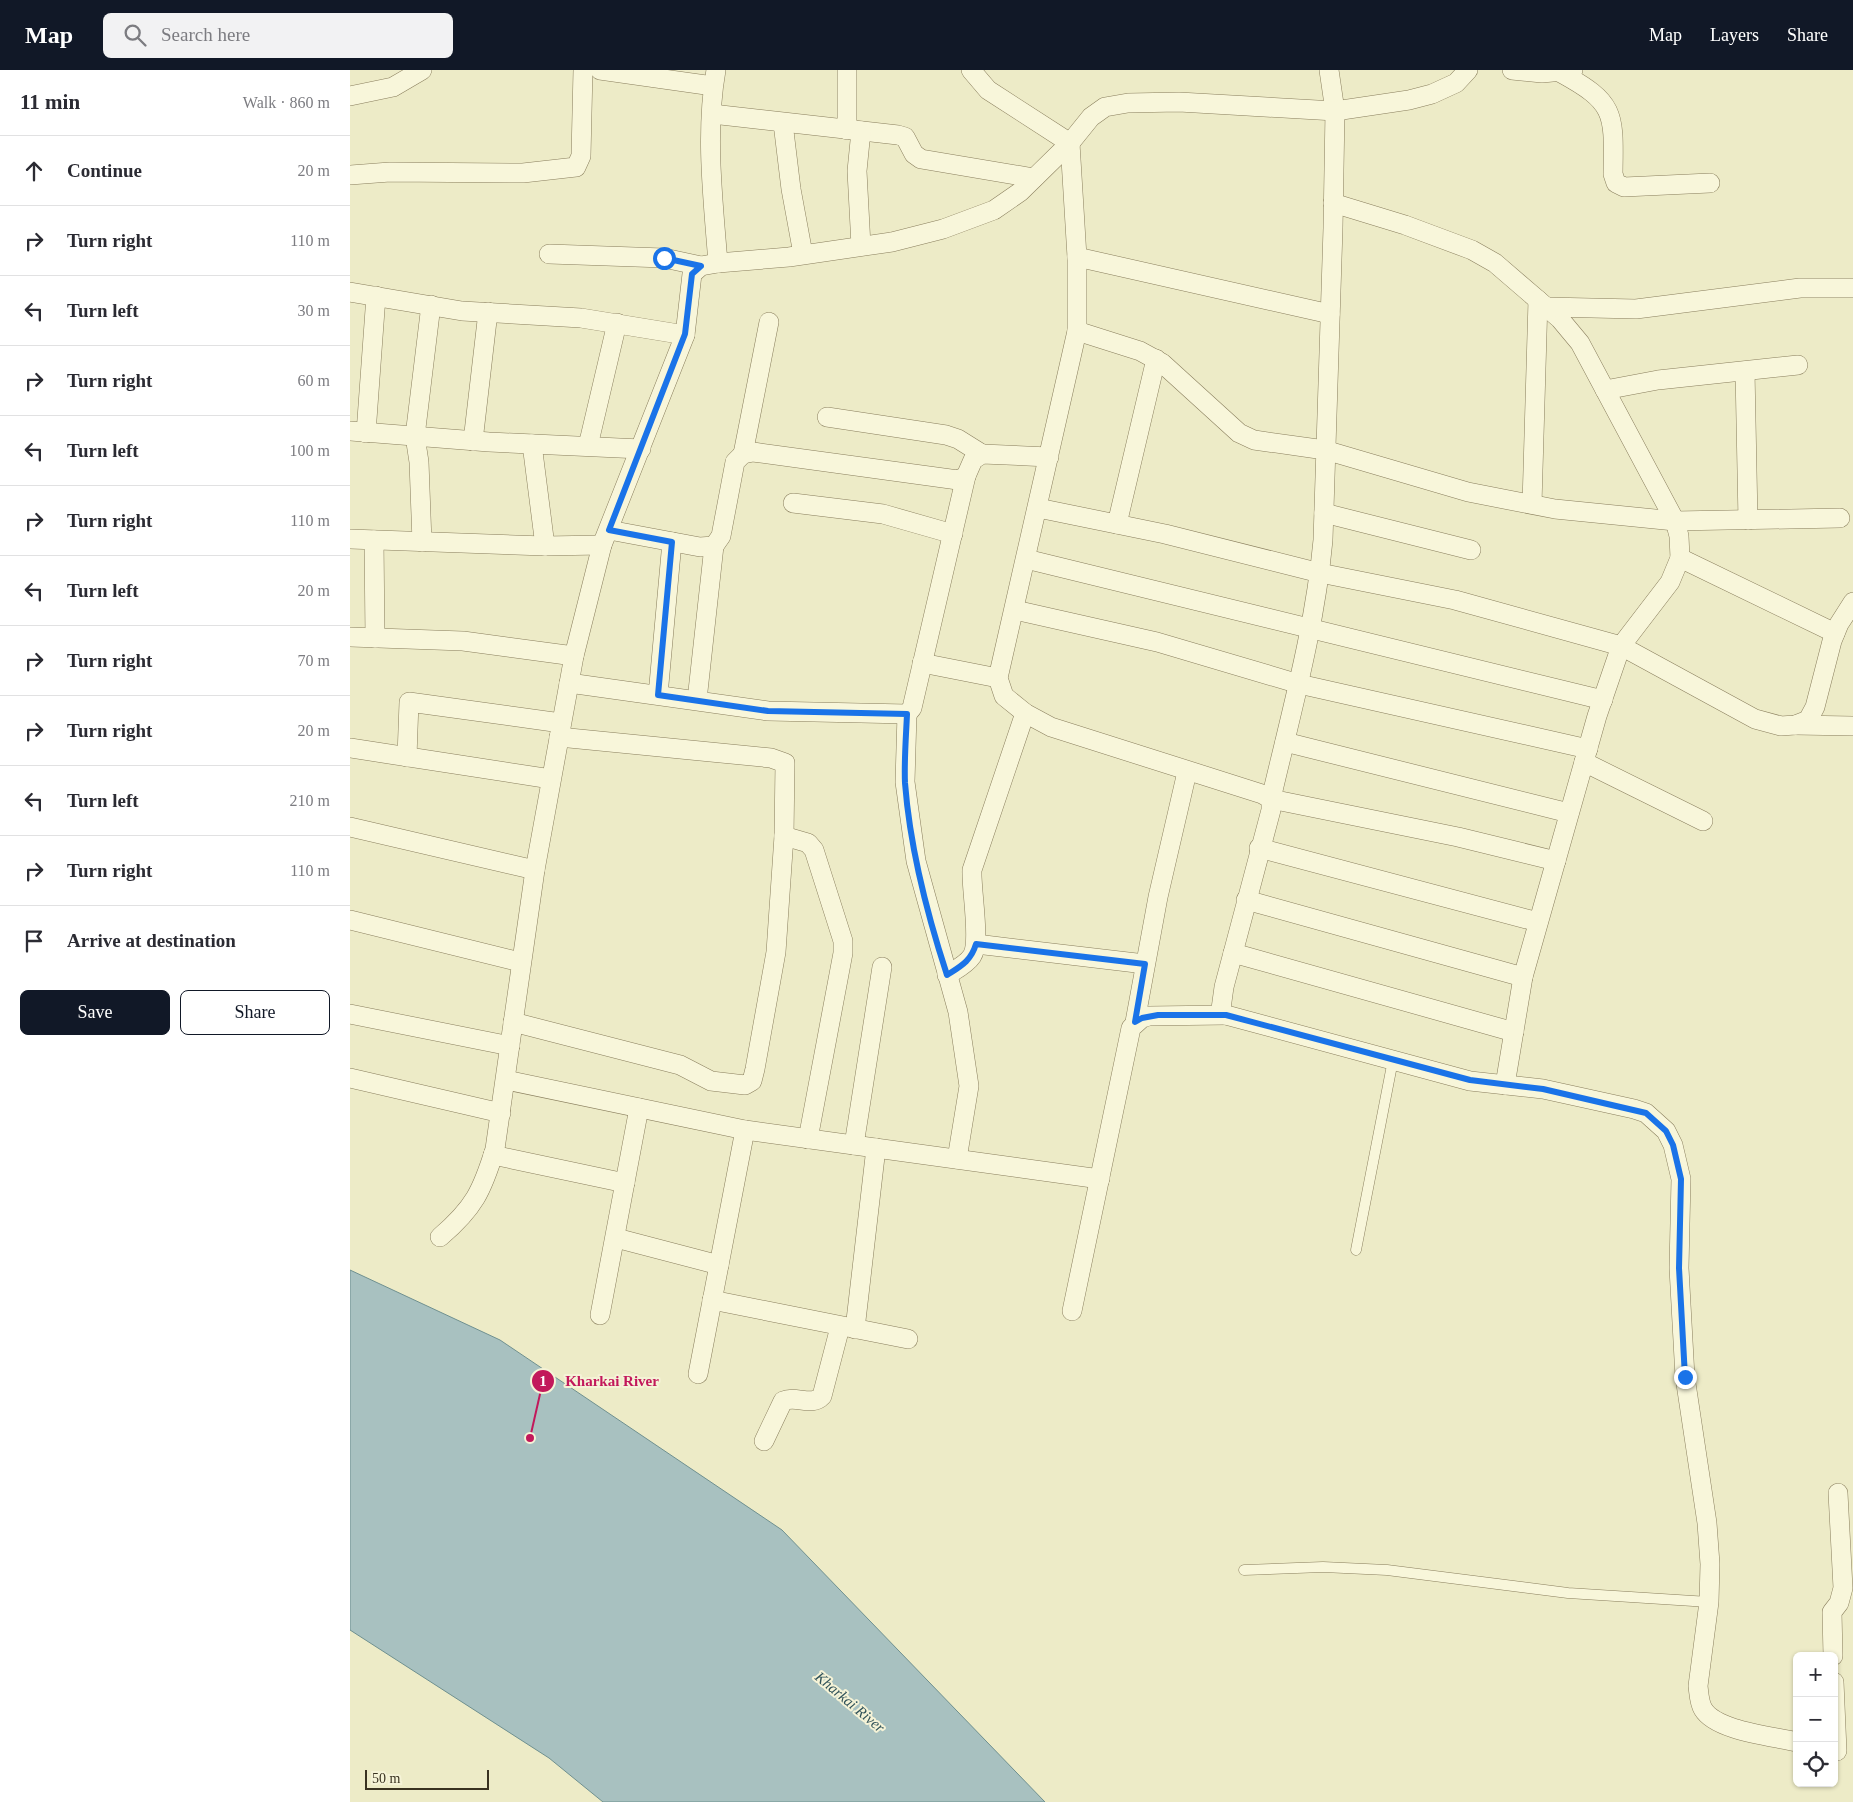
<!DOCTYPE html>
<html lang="en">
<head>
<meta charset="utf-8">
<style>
  body { margin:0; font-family:"Times New Roman",serif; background:#f2f2f3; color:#2b2b33 }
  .controls { position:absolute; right:15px; bottom:15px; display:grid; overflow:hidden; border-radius:8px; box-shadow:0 1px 4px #0004 }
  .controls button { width:45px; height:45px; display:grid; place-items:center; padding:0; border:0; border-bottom:1px solid #e1e1e2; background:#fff; color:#2b2b33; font:25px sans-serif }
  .scale { position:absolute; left:15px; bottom:12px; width:124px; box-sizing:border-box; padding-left:5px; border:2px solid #393220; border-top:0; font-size:14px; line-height:18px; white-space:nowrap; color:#393220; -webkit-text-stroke:4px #f5f3d7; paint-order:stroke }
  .stop { position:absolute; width:15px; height:15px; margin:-11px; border:4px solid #1a73e8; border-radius:50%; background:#fff }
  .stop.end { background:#1a73e8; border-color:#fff; box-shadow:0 1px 5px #0008 }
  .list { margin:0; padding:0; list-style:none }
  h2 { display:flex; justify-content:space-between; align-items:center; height:65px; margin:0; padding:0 20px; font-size:21px }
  h2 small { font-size:16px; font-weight:400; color:#7c7c81 }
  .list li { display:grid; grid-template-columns:32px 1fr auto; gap:15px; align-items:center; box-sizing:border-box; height:70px; padding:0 20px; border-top:1px solid #e1e1e2 }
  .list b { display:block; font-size:19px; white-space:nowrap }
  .list em { font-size:16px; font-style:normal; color:#7c7c81 }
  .actions { display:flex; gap:10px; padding:15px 20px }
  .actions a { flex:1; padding:11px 0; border:1px solid #111827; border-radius:8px; text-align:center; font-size:18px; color:#111827 }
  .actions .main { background:#111827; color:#fff }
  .icon { flex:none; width:28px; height:28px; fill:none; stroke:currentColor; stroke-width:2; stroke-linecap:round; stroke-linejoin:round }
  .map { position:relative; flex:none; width:1503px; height:1732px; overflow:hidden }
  header { display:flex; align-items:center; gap:30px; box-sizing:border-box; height:70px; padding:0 25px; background:#111827; color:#fff }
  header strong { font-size:24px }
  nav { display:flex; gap:28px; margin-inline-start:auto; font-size:18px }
  .search { width:350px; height:45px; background:#f2f2f3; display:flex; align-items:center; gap:12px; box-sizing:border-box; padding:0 18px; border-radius:8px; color:#7c7c81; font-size:19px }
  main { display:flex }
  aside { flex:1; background:#fff }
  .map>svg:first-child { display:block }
  .water { fill:#a8c1c0; stroke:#6f908f }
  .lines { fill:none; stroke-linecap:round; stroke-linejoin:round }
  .service-casing { stroke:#897e5d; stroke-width:11 }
  .minor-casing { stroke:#897e5d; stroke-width:20 }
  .service { stroke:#f8f6da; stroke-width:10 }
  .minor { stroke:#f8f6da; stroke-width:19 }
  .route { stroke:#1a73e8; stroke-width:6 }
  .labels { text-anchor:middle; stroke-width:4; stroke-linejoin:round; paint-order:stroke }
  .water-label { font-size:15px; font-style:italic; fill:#305259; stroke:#f5f3d7 }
  .leader { fill:none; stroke:#c2185b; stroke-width:2 }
  .callout-dot { fill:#c2185b; stroke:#f5f3d7; stroke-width:2 }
  .mark-label { font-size:15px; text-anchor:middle; font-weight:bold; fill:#fff }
  .callout-label { font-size:15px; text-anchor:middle; font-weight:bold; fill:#c2185b; stroke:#f5f3d7; stroke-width:4; stroke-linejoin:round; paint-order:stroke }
</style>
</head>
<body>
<header>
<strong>Map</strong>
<div class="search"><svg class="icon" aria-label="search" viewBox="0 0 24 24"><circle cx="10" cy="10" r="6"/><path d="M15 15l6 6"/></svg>Search here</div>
<nav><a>Map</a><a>Layers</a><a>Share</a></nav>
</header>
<main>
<aside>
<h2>11 min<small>Walk · 860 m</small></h2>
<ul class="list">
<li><svg class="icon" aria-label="ahead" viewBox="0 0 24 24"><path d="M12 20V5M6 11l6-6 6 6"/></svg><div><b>Continue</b></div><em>20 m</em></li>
<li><svg class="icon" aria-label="right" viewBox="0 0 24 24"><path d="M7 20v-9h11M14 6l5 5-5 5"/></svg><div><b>Turn right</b></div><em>110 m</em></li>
<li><svg class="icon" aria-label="left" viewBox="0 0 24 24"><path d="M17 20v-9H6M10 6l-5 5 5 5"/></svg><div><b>Turn left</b></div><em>30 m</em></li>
<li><svg class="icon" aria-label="right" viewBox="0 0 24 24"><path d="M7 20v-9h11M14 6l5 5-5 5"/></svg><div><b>Turn right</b></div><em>60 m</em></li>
<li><svg class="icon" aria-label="left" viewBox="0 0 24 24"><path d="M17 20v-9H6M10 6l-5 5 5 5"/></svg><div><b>Turn left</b></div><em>100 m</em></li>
<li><svg class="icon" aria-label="right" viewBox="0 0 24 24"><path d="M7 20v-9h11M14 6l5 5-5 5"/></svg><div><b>Turn right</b></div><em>110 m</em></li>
<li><svg class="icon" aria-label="left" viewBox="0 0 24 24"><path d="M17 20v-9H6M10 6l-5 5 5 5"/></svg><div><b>Turn left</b></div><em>20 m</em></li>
<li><svg class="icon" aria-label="right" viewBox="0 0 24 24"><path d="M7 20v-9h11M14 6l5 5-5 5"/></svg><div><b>Turn right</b></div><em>70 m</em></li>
<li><svg class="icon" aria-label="right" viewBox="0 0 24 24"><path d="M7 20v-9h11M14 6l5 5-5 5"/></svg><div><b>Turn right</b></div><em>20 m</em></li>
<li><svg class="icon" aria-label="left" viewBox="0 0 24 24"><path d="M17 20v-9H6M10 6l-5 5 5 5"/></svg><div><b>Turn left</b></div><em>210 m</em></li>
<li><svg class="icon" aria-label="right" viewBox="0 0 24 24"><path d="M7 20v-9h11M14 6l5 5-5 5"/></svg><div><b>Turn right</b></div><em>110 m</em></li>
<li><svg class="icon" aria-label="arrive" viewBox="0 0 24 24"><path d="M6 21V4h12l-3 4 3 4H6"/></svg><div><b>Arrive at destination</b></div></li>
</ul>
<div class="actions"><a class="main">Save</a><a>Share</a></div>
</aside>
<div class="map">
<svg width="1503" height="1732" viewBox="0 0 1503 1732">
  <rect width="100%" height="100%" fill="#edebc7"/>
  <path class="water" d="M0,1200l150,70 282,190 263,272h-442l-54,-44 -199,-128z"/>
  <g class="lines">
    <defs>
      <g id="service">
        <path d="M1006,1180l37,-190"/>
        <path d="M894,1500l79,-3 64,3 181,23 141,9"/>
      </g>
      <g id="minor">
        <path d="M250,0l113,16"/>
        <path d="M366,0c-11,63 -3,129 2,193"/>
        <path d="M497,0v60"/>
        <path d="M621,0l17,20 82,53 7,114v74l-79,347 6,18 21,17 26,14 211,67 9,5v11l-47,177 -3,22 5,6 244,66 73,8 91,20 12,4 20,18 7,14 8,34 -2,89 6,109 22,146 3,41 -1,38 -11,84c1,7 1,16 5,23 13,22 69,27 94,33"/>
        <path d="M979,0l6,41 -2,117 -10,312c-8,88 -32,173 -52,259l187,38 98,24"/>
        <path d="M1162,0l30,3 31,-3"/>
        <path d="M1211,3c55,30 53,40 52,101l3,9 8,4 86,-4"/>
        <path d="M0,26l43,-9 29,-17"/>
        <path d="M362,44l186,21 7,2 9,17 7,5 113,19"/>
        <path d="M433,53l8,66 12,65"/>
        <path d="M511,61l-4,40 4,75"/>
        <path d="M0,105l40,-3 133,1 53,-6 5,-11 2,-86"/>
        <path d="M983,133l72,22 67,25 23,13 43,37 22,19 20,24 95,178 4,15 1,22 -10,24 -49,64 -24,70 -74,261 -18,108"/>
        <path d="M199,184l115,4 37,8"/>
        <path d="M727,187l253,57"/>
        <path d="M0,222l112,19 119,7 104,17"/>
        <path d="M1197,237l89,2 164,-21h53"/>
        <path d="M727,261l63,20 22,12 77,70 15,7 71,10 143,42 87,17 120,12 165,-3"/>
        <path d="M1395,301l3,149"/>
        <path d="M1255,320l53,-10 140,-15"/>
        <path d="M477,347l119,18 12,4 24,15"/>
        <path d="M0,361l139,11 152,7"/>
        <path d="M16,363l10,-137"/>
        <path d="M123,371l15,-129"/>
        <path d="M182,374l13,102"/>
        <path d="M238,376l29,-123"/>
        <path d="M393,384l26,-132"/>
        <path d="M443,433l90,11 70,20"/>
        <path d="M1182,434l6,-204"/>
        <path d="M688,438l127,26 155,39 135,27 166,46 134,73 26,7 14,-1 13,-5 7,-13 17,-66 7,-17 14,-22"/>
        <path d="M974,443l147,37"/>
        <path d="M767,454l39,-165"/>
        <path d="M259,460l91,17 14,-1 7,-10 14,-74 8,-8 10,-2 205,28 8,-4 7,-16 9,-6 67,3"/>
        <path d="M0,469l195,7 57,-1"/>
        <path d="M24,470l1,98"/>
        <path d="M72,472l-3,-80 -4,-26 16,-131"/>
        <path d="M1330,488l155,75"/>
        <path d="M676,489l577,141"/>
        <path d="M665,540l142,32 142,42 289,65"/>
        <path d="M0,567l113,4 111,15"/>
        <path d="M572,593l76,15"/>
        <path d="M219,613l199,28 139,3 5,-6 54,-232"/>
        <path d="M308,625l14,-153"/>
        <path d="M347,630l17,-154"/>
        <path d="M557,644l-2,68 11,79 42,151 11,74 -12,73"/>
        <path d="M1445,655l58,1"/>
        <path d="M935,672l284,71"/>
        <path d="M0,678l201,31"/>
        <path d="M57,687l2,-55 152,21"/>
        <path d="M1234,692l119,59"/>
        <path d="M0,757l185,43"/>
        <path d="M434,766l24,7 6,7 29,91v12l-35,186"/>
        <path d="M909,778l279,74"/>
        <path d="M896,830l277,77"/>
        <path d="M0,850l170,42"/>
        <path d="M626,874l169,20"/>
        <path d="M883,883l281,79"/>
        <path d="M597,905c8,-5 19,-10 25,-19 9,-14 -1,-66 0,-86l53,-157"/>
        <path d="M0,944l160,32"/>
        <path d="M163,952l167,43 31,16 34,4 7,-4 3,-12 21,-117 8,-116 1,-73 -14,-5 -212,-21"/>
        <path d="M785,952l23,-125 29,-125"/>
        <path d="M0,1008l151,35"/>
        <path d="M156,1010l239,50 355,49"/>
        <path d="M504,1075l28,-178"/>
        <path d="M143,1085l132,28"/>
        <path d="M90,1167c34,-29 42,-46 55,-88l40,-279 39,-214 28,-111 83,-210 7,-61 9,-8 17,-3 71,-6 103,-15 51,-13 51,-19 26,-18 50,-49 21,-26 14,-10 23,-4 51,-1 156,9 74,-11 23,-6 24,-11 12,-13"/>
        <path d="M266,1168l103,27"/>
        <path d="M362,1230l196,39"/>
        <path d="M722,1241l59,-283 11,-10 7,-2 77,-1"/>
        <path d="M250,1245l39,-207"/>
        <path d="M505,1259l21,-181"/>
        <path d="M348,1304l47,-244"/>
        <path d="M414,1371l19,-40c13,-6 29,6 39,-5l18,-69"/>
        <path d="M1483,1586l-1,-44 7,-9 4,-15 -5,-95"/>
        <path d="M1484,1612l3,69"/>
      </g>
    </defs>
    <use href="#service" class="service-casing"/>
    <use href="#minor" class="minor-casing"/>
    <use href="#service" class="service"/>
    <use href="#minor" class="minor"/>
  </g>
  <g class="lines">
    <path class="route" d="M314,188l37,8 -9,8 -7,60 -76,196 63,12 -14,153 110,16 139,3c-1,23 -3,47 -2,69 5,65 22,131 42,192 14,-9 24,-14 29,-31l169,20 -10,58 7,-4 16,-3h68l244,65 73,9 103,24 20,18 7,14 8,34 -2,89 6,109"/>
  </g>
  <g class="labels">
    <g class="water-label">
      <text transform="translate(500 1632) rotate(40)" y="5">Kharkai River</text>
    </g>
  </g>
  <path class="leader" d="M180 1368L193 1311"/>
  <g class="callout-dot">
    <circle cx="180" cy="1368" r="5"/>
    <circle cx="193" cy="1311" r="12"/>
  </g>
  <g class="mark-label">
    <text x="193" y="1316">1</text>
  </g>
  <g class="callout-label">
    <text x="262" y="1316">Kharkai River</text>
  </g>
</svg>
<div class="controls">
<button>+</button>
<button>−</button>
<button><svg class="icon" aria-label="locate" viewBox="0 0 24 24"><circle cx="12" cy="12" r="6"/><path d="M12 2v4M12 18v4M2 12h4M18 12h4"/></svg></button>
</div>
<div class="scale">50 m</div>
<div class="stop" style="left:314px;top:188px"></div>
<div class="stop end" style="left:1335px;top:1307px"></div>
</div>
</main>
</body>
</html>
